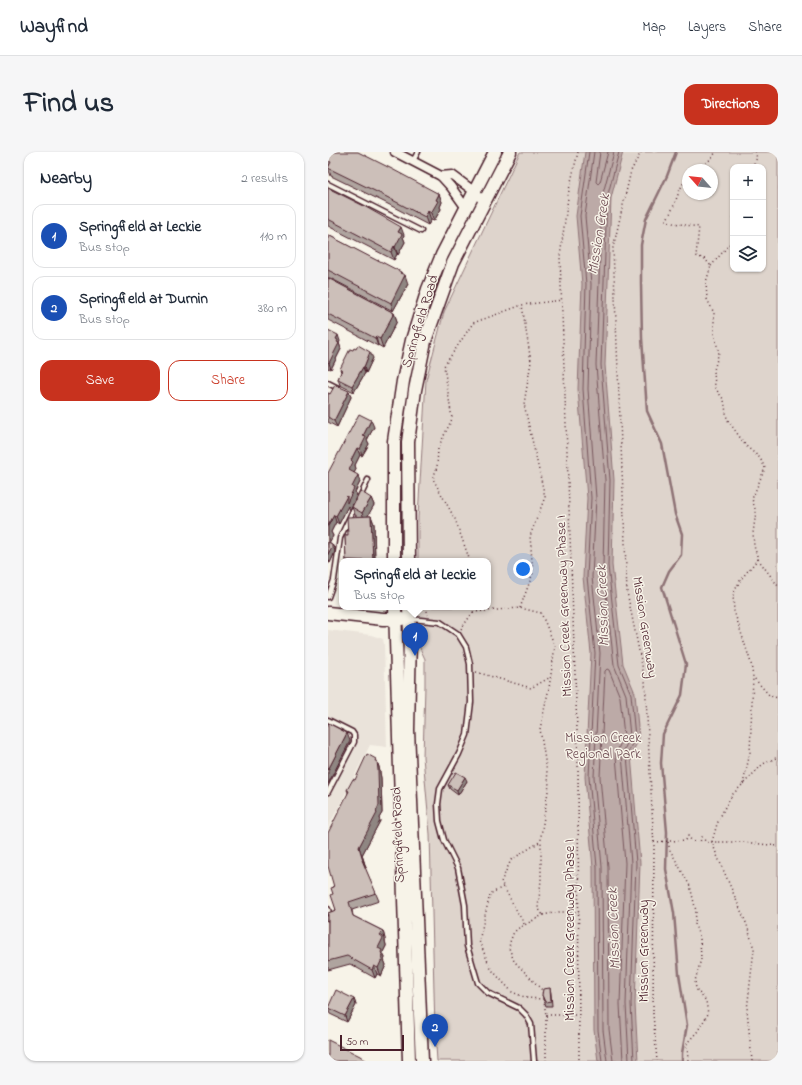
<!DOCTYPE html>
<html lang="en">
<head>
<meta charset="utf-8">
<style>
  body { margin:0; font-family:"Indie Flower",sans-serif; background:#f6f6f7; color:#1f2937 }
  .controls { position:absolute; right:12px; top:12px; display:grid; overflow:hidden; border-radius:8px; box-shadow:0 1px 3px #0004 }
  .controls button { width:36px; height:36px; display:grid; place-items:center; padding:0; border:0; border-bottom:1px solid #e0e1e3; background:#fff; color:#1f2937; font:20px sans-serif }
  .compass { position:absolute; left:354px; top:12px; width:36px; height:36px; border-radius:50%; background:#fff; box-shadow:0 1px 3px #0004; rotate:297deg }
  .scale { position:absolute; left:12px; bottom:10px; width:64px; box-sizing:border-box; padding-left:4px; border:2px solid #4a1f2b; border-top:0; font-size:11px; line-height:14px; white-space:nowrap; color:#4a1f2b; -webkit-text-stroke:3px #f7f3e8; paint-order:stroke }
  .you { position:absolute; left:195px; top:417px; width:14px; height:14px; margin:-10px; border:3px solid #fff; border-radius:50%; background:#1a73e8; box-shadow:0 0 0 6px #1a73e833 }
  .badge { display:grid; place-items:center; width:26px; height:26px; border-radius:50%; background:#c8321e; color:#fff; font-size:13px; font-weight:700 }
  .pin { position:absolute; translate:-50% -33px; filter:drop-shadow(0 1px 2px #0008) }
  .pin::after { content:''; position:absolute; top:21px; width:14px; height:12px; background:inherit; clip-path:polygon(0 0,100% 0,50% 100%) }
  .popup { position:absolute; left:11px; top:406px; width:152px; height:52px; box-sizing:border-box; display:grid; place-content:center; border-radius:8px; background:#fff; filter:drop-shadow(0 1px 3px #0005); font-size:13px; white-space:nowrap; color:#747a83 }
  .popup b { font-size:15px; color:#1f2937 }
  .popup::after { content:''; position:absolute; left:50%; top:100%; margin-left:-8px; border:8px solid transparent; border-top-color:#fff }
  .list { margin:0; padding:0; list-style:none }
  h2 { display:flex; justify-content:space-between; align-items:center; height:52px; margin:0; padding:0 16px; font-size:17px }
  h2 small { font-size:13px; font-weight:400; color:#747a83 }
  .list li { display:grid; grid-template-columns:26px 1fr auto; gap:12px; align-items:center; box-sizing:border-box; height:64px; margin:0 8px 8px; padding:0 8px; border:1px solid #e0e1e3; border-radius:12px }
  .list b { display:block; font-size:15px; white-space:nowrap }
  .list p { margin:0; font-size:13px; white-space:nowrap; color:#747a83 }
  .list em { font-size:13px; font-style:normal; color:#747a83 }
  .actions { display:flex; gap:8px; padding:12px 16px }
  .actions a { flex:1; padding:9px 0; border:1px solid #c8321e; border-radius:12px; text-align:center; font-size:14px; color:#c8321e }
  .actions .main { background:#c8321e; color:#fff }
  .icon { flex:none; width:22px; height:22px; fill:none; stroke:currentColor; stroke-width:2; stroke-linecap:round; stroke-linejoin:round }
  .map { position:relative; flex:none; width:450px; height:909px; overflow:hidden; border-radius:12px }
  header { display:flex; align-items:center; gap:24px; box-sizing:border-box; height:56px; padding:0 20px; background:#fff; border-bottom:1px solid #e0e1e3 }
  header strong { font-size:19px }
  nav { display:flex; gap:22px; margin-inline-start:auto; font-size:14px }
  .intro { display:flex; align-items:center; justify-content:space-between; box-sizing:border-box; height:96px; padding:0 24px }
  h1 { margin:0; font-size:28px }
  .button { padding:10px 18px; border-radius:12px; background:#c8321e; color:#fff; font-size:14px; font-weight:700 }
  main { display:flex; gap:24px; padding:0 24px }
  aside { flex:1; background:#fff; border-radius:12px; box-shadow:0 1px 3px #0004 }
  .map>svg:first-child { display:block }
  .built { fill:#eae3da }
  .green { fill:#ded4cc; stroke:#947a7c; fill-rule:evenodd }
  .water { fill:#bcaaa7; stroke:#8e7275 }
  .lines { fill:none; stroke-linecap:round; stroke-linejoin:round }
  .shore { stroke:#78575d; stroke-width:1 }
  .stream { stroke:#8e7275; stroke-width:2.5 }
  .lane-casing { stroke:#4a1f2b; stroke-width:7 }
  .street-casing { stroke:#4a1f2b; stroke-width:11 }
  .secondary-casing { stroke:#4a1f2b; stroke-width:15 }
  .path { stroke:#4a1f2b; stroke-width:1.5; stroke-dasharray:1 3; stroke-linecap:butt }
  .lane { stroke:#f7f3e8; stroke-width:4 }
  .street { stroke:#f7f3e8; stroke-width:8 }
  .secondary { stroke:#f7f3e8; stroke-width:12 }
  .wall { fill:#afa49f; stroke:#4a1f2b }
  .shaded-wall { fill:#8f8682; stroke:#4a1f2b }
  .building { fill:#ccbfb9; stroke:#4a1f2b }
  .labels { text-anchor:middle; stroke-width:3; stroke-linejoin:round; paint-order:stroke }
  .street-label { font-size:14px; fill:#4a1f2b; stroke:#f7f3e8 }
  .park-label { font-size:14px; fill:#6f4c53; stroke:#f7f3e8 }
  .water-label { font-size:15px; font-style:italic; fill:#6c4950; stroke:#f7f3e8 }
</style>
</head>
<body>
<header>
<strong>Wayfind</strong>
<nav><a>Map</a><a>Layers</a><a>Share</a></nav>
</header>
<div class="intro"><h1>Find us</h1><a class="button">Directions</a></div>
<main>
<aside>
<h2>Nearby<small>2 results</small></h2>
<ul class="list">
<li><span class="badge" style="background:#1a4fb4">1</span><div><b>Springfield at Leckie</b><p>Bus stop</p></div><em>110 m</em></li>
<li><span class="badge" style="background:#1a4fb4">2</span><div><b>Springfield at Durnin</b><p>Bus stop</p></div><em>380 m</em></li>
</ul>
<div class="actions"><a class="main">Save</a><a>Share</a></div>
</aside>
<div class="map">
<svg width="450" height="909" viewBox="0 0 450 909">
  <rect width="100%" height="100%" fill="#f7f3e8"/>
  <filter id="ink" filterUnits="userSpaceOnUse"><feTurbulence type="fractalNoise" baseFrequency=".025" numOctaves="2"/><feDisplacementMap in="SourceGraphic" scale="8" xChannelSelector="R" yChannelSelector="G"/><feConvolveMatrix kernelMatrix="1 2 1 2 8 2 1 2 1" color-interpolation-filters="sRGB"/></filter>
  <g filter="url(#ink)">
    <path class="built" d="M0,478l43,5 12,4 1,5 3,103 -17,-2 -42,83z"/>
    <path class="green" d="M192,0h258v909h-341l-2,-31 -5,-196 -7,-77 2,-71v-27l-6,-13 -1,-39h70v-46h-70v-44l8,-137 18,-68zM405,15h30v102h-30zM360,18h24v24h-24z"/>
    <path class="water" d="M257,0h38l-12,46 -6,167 9,115 -2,85 11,99 12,29 4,46 -8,16 9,108 -5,141 3,57h-40l-4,-31 -1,-162 -8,-91 6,-124 -8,-76 4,-79 -9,-109 4,-105 -6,-68z"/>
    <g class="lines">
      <g class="shore">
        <path d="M261,0l-9,64 6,68 -3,105 8,109 -4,79 8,76 -6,124 8,90 1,163 4,31"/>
        <path d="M266,0l-9,64 6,68 -3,105 8,109 -4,79 8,76 -6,124 8,90 1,163 4,31"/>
        <path d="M272,0l-4,30 2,2 2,-2 8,-30"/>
        <path d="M286,0l-12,45 -6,168 9,115 -2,86 11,99 12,30 4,41 -8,19 9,108 -5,141 3,57"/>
        <path d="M291,0l-12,46 -6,167 9,115 -2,86 11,99 12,29 4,43 -8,18 9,108 -5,141 3,57"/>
        <path d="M285,909l-4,-32 -1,-162 -8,-90 5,-106 2,-2 2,1 11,27 4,39 -6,13 -2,7 9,107 -5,141 3,57"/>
      </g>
      <path class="stream" d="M348,0l-9,24 -21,43 -5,26v39l1,54 5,73 15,33 13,70 7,20 -1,21 -12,16 -7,16 24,77 -4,31 -19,39 -2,29 6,69 -1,37 8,44 5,61 8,51 -5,28v8"/>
      <defs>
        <g id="lane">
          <path d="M85,9l5,-9"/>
          <path d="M0,32l93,47"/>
          <path d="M0,231l10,5"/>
          <path d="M32,345l8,-17"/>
          <path d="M0,445l6,-17 6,-42 15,-32"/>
          <path d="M83,467l29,3 18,12 8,13 4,17 1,38 -4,33 -8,19 -19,35 -2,15 1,17 5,19 14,28 7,37 2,41 11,37 10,10 31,15 7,7 5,9 3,37"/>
          <path d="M0,568l24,12 2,3v7l-26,50"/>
          <path d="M0,757l2,8 -2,1"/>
        </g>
        <g id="street">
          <path d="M67,0l46,24 10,11 15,21"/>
          <path d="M113,24l11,-1 23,17 9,10"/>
        </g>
        <g id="secondary">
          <path d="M66,409v-120l9,-60 9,-41 16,-51 14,-34 53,-103"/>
          <path d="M81,409l-1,-119 7,-52 10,-49 28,-78 57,-111"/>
          <path d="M67,455l14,454"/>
          <path d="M81,455l1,28 -2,95 14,331"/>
          <path d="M0,461l55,6h19"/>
        </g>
      </defs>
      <use href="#lane" class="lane-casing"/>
      <use href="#street" class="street-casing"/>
      <use href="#secondary" class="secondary-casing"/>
      <g class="path">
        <path d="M250,0l-9,38 -9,67 18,501 1,303"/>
        <path d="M313,0l-10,19 -18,77 14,344 18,88 9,167 -1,167 4,47"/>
        <path d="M424,15l5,-9 -2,-6"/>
        <path d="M368,18l15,-11 5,-7"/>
        <path d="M360,25c-11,12 -12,30 -22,43l7,3 26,4 -3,29 9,3 6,7 -5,16 1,17 7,14v22l5,17 -5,18 1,18 9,12 3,19 19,27 14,12 5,10 -13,31 4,13 -3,21 1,13 4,13 -17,20 -8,15 1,17 17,52 2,14 17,19 8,2"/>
        <path d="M383,114l22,-26"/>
        <path d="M430,407l20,27"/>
        <path d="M142,409l-15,-42 -22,-40 4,-12 1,-19 14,-29 -8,-53 29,-43 49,-18 40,-5"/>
        <path d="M98,455l2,8"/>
        <path d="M192,456l13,-35 -3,-37 15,-39 -21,-93 7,-42 -9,-57"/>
        <path d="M145,460l47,-4 21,5 14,33 -6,42 -9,41 9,56 -8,51v44l-3,28 5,7"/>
        <path d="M133,477l12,-17v-5"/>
        <path d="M148,520l55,16 18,-10"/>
        <path d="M415,632l7,-31 3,-76"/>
        <path d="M326,690l32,-2 2,-4 4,5 8,1 2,-5 4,5h37l35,4"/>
        <path d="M340,690l2,8 20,36 6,25 -1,14 5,14 1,20 -6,22 1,8 10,12 2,13 -11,18 -10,11 1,18"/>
        <path d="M175,735l-13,7 -11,47 12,28 21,23 15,6 16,1"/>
        <path d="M196,772l-23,-42 10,-22 30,-19"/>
        <path d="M218,863h32"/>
        <path d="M218,909v-46l-4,-25 -28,-29 -5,-13 1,-6 3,-8 4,-5 26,-14 16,-3h20"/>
        <path d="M424,909l-5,-51 7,-61 -7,-24 -31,-72 -4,-11 5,-18 8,-17 8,-13 30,-30 15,-7"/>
      </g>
      <use href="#lane" class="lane"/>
      <use href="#street" class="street"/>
      <use href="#secondary" class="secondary"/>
    </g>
    <g class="wall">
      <path d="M0,7l111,35 3,8 -2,5 1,2 -7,12 -3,-1 -3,5 -44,-23 -53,-26 -3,-8 1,-3 -1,-3z"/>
      <path d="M0,36l76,47 -1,2 2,5 -7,13 -1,-1 -3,6 -66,-34z"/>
      <path d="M0,83l73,39 7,10 -15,27 -63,-33h-2z"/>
      <path d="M0,126l66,35 3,8 -14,27 -5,-3v1l-50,-26z"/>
      <path d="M0,178l12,11 -1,2 2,6 -10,20 -2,-1 -1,1z"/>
      <path d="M45,206l-7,15h-1l-11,19 -14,-7 -2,-6 3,-7 -1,-3z"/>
      <path d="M21,239l2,6 -14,30 -9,-5v-29l2,1z"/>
      <path d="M46,275l-7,13 2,4 -7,12 -2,-1 -5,10 1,4 -2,4 6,9 -5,10 2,3 -7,15 -2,-4 -9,18 -3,-2 -5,10 2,4 -4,6 3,2 3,7 -1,3 -4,9 -2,-1v-89z"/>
      <path d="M43,346l3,7 -7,11h4l3,8 1,37h-29l-1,-26h3l10,-18 -3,-2 -3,-8z"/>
      <path d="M48,607l3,8 2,11 1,35 -3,5 1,3 -18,34 4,13h-1l14,33 -27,9 1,6 30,15 2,8v2l1,4v1l-3,6 2,6 -1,2 2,5 -5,11 -4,-2 -2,4 -25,-14 -22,6v-57l8,-3 -3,-16 1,-7 14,-95 -1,-2 8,-10z"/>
      <path d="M139,629l-9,14 -8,-6 -2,-4z"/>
      <path d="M222,836l1,5 1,13h-6l-4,-11z"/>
      <path d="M26,847l2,6 -9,17 -17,-8 -2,-5v-3z"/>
    </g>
    <g class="shaded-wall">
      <path d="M111,42l3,8 -2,5 1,2 -7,12 -3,-8 5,-13z"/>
      <path d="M100,59l3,9 -3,5 -3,-8z"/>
      <path d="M73,75l3,8 -1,2 2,5 -7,13 -3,-8 3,-15z"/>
      <path d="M66,94l3,8 -3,6 -3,-8z"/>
      <path d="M73,120l2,7 2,-4 3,9 -15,27 -2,-8z"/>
      <path d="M66,161l3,8 -14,27 -3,-9z"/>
      <path d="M10,183l2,6 -1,2 2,6 -10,20 -2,-6 7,-24z"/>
      <path d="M48,185l2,8v1l-3,-8z"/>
      <path d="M42,200l3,6 -7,15 -2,-6z"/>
      <path d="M35,215l2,6 -11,19 -2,-6z"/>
      <path d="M21,239l2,6 -14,30 -3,-6z"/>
      <path d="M43,268l3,7 -7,13 2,4 -7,12 -2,-7 3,-13z"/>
      <path d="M29,296l3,7 -5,10 1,4 -4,9 -3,-8 2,-10z"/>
      <path d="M30,323l2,7 -5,10 2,3 -7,15 -2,-4 -9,18 -3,-8z"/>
      <path d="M43,346l3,7 -9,16 -3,-8z"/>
      <path d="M6,363l2,7 -5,10 2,4 -5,9v-19z"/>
      <path d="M43,364l3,8 1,37h-2z"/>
      <path d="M4,392l3,7 -1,3 -4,9 -2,-5v-4z"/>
      <path d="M19,581l3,8 -22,43v-14z"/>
      <path d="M48,607l3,8 2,11 1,35 -3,5 1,3 -18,34 4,13 -7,-21 17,-35 -1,-51z"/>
      <path d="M137,625l2,4 -9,14 -1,-5z"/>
      <path d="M55,779l2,8v2l1,4v1l-3,6 2,6 -1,2 2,5 -5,11 -3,-8v-20l2,-13z"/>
      <path d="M46,814l3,8 -2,4 -3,-8z"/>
      <path d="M26,847l2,6 -9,17 -2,-6z"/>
    </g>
    <g class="building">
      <path d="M3,0h27l32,16 49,26 -3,6 2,1 -7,12 -3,-2 -3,6 -44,-23 -53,-26 3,-6 -3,-1v-2z"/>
      <path d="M0,36l36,18 37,21 -3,5 4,2 -7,13 -1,-1 -3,6 -63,-33z"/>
      <path d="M0,83l50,26v-1l23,12 -1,1 5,2 -14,28 -63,-33z"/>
      <path d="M0,126l66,35 -14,26 -4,-2 -1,1 -47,-24z"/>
      <path d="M0,178l10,5 -2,4 2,1 -1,2 2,1 -10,20 -1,-1z"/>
      <path d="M30,193l12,7 -6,15h-1l-11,19 -14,-7 4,-9 -2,-1 10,-20 3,1 1,-2 2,1z"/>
      <path d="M7,233l14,6 -15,30 -6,-4v-24l2,1z"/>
      <path d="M31,262l12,6 -8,16 3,1 -6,12 -3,-1 -6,12 2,2 -4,8 9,5 -6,12 2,1 -7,15v-7l-11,20 -2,-1 -6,11v-53z"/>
      <path d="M32,339l11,7 -9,15 -10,-6z"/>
      <path d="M43,364l2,45 -27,-1 -1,-25h3l-1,-18z"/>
      <path d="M0,390l4,2v3l-4,7z"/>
      <path d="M0,571l19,10 -19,37z"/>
      <path d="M39,602l9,5 -1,2h2l1,9 1,35 -3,7 1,1 -18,34 4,13h-1l14,33 -27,9 4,14 30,15 -3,4 3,2v1l-5,10 4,2 -1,2 2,5 -5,11 -4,-2 -2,4 -25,-14 -19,5v-48l8,-3 -5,-15 2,-1 -2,-6 3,-1 -6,-21v-33l21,-42 -2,-1 6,-11 2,1z"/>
      <path d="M128,620l9,5 -8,13 -9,-5z"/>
      <path d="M222,836l1,13 -6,1 -3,-7 1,-6z"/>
      <path d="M8,838l18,9 -9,17 -17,-8z"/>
      <path d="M0,888l32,16 7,5h-39z"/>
    </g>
  </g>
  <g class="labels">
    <g class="street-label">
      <text transform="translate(91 169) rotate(-73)" y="5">Springfield Road</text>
      <text transform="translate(235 454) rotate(-92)" y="5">Mission Creek Greenway Phase I</text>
      <text transform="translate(318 475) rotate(81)" y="5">Mission Greenway</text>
      <text transform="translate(69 683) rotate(-92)" y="5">Springfield Road</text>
      <text transform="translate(241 778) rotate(-90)" y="5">Mission Creek Greenway Phase I</text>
      <text transform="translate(315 799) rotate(-90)" y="5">Mission Greenway</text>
    </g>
    <g class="park-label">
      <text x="275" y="590">Mission Creek<tspan x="275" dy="16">Regional Park</tspan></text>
    </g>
    <g class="water-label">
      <text transform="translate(270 82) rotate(-81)" y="5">Mission Creek</text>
      <text transform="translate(274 454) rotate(-92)" y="5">Mission Creek</text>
      <text transform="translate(285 777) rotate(-92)" y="5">Mission Creek</text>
    </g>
  </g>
</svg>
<div class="controls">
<button>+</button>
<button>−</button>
<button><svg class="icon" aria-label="layers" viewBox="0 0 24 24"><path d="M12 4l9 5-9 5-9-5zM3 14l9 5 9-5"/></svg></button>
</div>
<svg class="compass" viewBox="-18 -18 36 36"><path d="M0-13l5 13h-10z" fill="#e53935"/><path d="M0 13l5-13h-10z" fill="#747a83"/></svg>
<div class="scale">50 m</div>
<div class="you"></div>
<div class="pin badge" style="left:87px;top:504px;background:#1a4fb4">1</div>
<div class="popup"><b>Springfield at Leckie</b>Bus stop</div>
<div class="pin badge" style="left:107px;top:895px;background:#1a4fb4">2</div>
</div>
</main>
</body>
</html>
